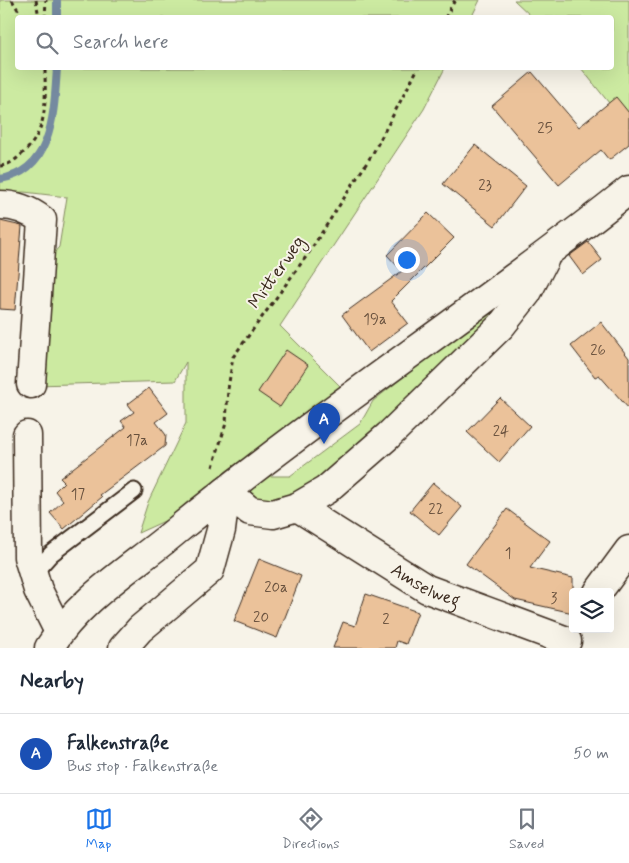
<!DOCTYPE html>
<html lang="en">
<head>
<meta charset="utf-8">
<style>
  body { margin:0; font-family:Mynerve,sans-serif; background:#f2f2f3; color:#1f2937 }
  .controls { position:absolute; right:15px; bottom:15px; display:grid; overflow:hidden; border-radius:5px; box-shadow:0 5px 20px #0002 }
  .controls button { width:45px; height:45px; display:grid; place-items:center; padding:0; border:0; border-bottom:1px solid #e0e1e3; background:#fff; color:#1f2937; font:25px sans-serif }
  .you { position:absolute; left:406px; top:259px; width:18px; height:18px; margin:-12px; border:4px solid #fff; border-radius:50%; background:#1a73e8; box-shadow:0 0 0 8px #1a73e833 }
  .badge { display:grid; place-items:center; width:32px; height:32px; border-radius:50%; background:#1a73e8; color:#fff; font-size:16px; font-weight:700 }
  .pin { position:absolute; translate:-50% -41px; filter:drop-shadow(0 1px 2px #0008) }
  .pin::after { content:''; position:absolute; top:26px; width:18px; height:15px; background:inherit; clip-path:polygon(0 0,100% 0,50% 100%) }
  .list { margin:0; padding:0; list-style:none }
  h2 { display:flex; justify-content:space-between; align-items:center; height:65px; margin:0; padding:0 20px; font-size:21px }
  h2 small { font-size:16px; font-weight:400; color:#747a83 }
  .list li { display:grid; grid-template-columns:32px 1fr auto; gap:15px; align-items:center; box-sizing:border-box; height:80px; padding:0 20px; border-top:1px solid #e0e1e3 }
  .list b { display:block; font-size:19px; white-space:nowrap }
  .list p { margin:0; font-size:16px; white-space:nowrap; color:#747a83 }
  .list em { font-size:16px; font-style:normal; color:#747a83 }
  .icon { flex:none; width:28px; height:28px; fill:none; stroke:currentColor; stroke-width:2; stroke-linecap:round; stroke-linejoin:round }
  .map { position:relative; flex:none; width:629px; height:648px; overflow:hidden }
  .search { position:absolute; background:#fff; box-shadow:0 5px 20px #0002; left:15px; right:15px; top:15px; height:55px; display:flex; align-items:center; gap:12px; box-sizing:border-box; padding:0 18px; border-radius:5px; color:#747a83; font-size:19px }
  .sheet { height:145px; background:#fff }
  nav { display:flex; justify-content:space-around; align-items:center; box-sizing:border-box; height:70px; border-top:1px solid #e0e1e3; background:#fff; font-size:14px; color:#747a83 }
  nav a { display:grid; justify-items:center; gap:2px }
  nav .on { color:#1a73e8 }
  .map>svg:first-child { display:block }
  .green { fill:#cceaa1; stroke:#848a60 }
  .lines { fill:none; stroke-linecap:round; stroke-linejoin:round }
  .stream { stroke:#758aa0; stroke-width:8 }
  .building { fill:#ebc29a; stroke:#3b2a1e }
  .lane-casing { stroke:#3b2a1e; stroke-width:19 }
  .street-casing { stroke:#3b2a1e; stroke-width:31 }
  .path { stroke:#3b2a1e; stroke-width:3; stroke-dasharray:4 4; stroke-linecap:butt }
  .lane { stroke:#f7f3e8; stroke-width:15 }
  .street { stroke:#f7f3e8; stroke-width:28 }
  .labels { text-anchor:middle; stroke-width:4; stroke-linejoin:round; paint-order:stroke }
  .number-label { font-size:15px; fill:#67503d }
  .street-label { font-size:18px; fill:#3b2a1e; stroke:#f7f3e8 }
</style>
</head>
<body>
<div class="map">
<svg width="629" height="648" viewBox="0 0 629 648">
  <rect width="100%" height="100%" fill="#f7f3e8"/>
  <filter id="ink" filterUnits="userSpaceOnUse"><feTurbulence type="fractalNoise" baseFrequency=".02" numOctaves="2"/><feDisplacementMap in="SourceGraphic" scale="10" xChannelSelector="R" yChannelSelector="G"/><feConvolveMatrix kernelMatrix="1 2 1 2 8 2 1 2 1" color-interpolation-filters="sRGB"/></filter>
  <g filter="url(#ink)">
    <g class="green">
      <path d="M0,0h480l-9,18h-453v50h427l-21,41 -144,217 63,63 -118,83 -32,36 -55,25 10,-31 38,-79v-61l-11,19 -139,4 16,-130 7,-8 8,-50 -43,-5 -24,2z"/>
      <path d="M514,0h115v128l-48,-60h31v-50l-80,-1z"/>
      <path d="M518,287l-37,50 -187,165 -39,-3 -5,-7 17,-16h23l70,-52 13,-23z"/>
    </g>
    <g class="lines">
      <g class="stream">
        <path d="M57,18v-18"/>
        <path d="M0,179c54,-8 54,-69 57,-111"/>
      </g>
    </g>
    <g class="building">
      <path d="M532,72l47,55 37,-30 13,16v31l-20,16 -8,-10 -42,35 -67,-79z"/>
      <path d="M475,145l51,41 -31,40 -52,-42z"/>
      <path d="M428,213l26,25 -63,63 17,22 -39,29 -27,-37 60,-44 -15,-16z"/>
      <path d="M0,221l22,5 -7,84 -15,-1z"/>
      <path d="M588,242l14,18 -19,15 -14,-19z"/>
      <path d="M601,322l28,36v51l-30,-34 -4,2 -24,-31z"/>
      <path d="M286,350l22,15 -28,42 -22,-15z"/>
      <path d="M149,388l19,25 -12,9 10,13 -1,11 -65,49 2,2 -38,32 -14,-16 13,-12 -8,-10 9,-9 -4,-4 66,-51 -5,-6 13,-9 -6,-8z"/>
      <path d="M500,398l30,28 -31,36 -32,-30z"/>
      <path d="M433,483l29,24 -23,28 -29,-24z"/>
      <path d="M507,509l43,32 -20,27 43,10v35l-58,-13 -49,-36z"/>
      <path d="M259,559l42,17 -24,62 -43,-17z"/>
      <path d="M366,594l52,18 -12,32 -9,-3 -2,7h-62l10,-26 12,4z"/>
    </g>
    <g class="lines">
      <defs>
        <path id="lane" d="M33,574l18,-20 83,-63"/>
        <g id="street">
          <path d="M0,205c16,0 29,5 42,15l-11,164"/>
          <path d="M27,435l1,122 10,33 21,42"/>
          <path id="s1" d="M297,507l130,82 140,52"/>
          <path d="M598,592l31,-42"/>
          <path d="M49,648c31,-50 83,-80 127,-117 146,-120 305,-223 453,-341"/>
          <path d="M123,648l17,-19 70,-59 11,-40 5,-39 24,20 23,3 24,-7 29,-17 62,-54 113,-110 26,-33 18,-35"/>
        </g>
      </defs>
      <use href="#lane" class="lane-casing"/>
      <use href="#street" class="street-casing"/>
      <g class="path">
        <path d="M12,0l11,18"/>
        <path d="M36,0l3,18"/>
        <path d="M45,18l1,-18"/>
        <path d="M445,18l10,-18"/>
        <path d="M0,166c10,-1 15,-6 23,-13 26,-23 22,-54 22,-85"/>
        <path d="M213,467l13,-44 2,-34 5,-32 75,-103 65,-101 45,-85"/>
      </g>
      <use href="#lane" class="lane"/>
      <use href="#street" class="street"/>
    </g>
  </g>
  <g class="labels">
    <g class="number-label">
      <text x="545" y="133">25</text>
      <text x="485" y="190">23</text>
      <text x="375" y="324">19a</text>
      <text x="598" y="355">26</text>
      <text x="501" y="436">24</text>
      <text x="137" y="445">17a</text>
      <text x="78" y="499">17</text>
      <text x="436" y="514">22</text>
      <text x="508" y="558">1</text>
      <text x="276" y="592">20a</text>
      <text x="554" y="603">3</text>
      <text x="261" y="622">20</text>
      <text x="386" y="624">2</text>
    </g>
    <g class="street-label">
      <text transform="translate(276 272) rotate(-55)" y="6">Mitterweg</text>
      <text dy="6" stroke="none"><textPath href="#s1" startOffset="151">Amselweg</textPath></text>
    </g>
  </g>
</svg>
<div class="controls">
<button><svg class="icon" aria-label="layers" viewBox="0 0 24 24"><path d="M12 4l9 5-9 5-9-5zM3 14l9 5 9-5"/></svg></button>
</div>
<div class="you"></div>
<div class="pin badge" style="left:324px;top:444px;background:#1a4fb4">A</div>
<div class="search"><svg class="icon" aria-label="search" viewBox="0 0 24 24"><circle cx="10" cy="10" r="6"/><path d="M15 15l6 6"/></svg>Search here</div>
</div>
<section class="sheet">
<h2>Nearby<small></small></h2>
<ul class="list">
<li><span class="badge" style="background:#1a4fb4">A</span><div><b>Falkenstraße</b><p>Bus stop · Falkenstraße</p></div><em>50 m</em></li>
</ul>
</section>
<nav>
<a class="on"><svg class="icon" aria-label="map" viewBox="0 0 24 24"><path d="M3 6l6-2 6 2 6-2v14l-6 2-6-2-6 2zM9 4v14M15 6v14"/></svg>Map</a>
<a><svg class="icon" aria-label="directions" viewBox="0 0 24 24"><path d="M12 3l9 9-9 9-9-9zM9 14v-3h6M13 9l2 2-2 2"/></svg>Directions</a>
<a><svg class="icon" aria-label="saved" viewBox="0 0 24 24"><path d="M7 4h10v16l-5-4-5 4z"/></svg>Saved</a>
</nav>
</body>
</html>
